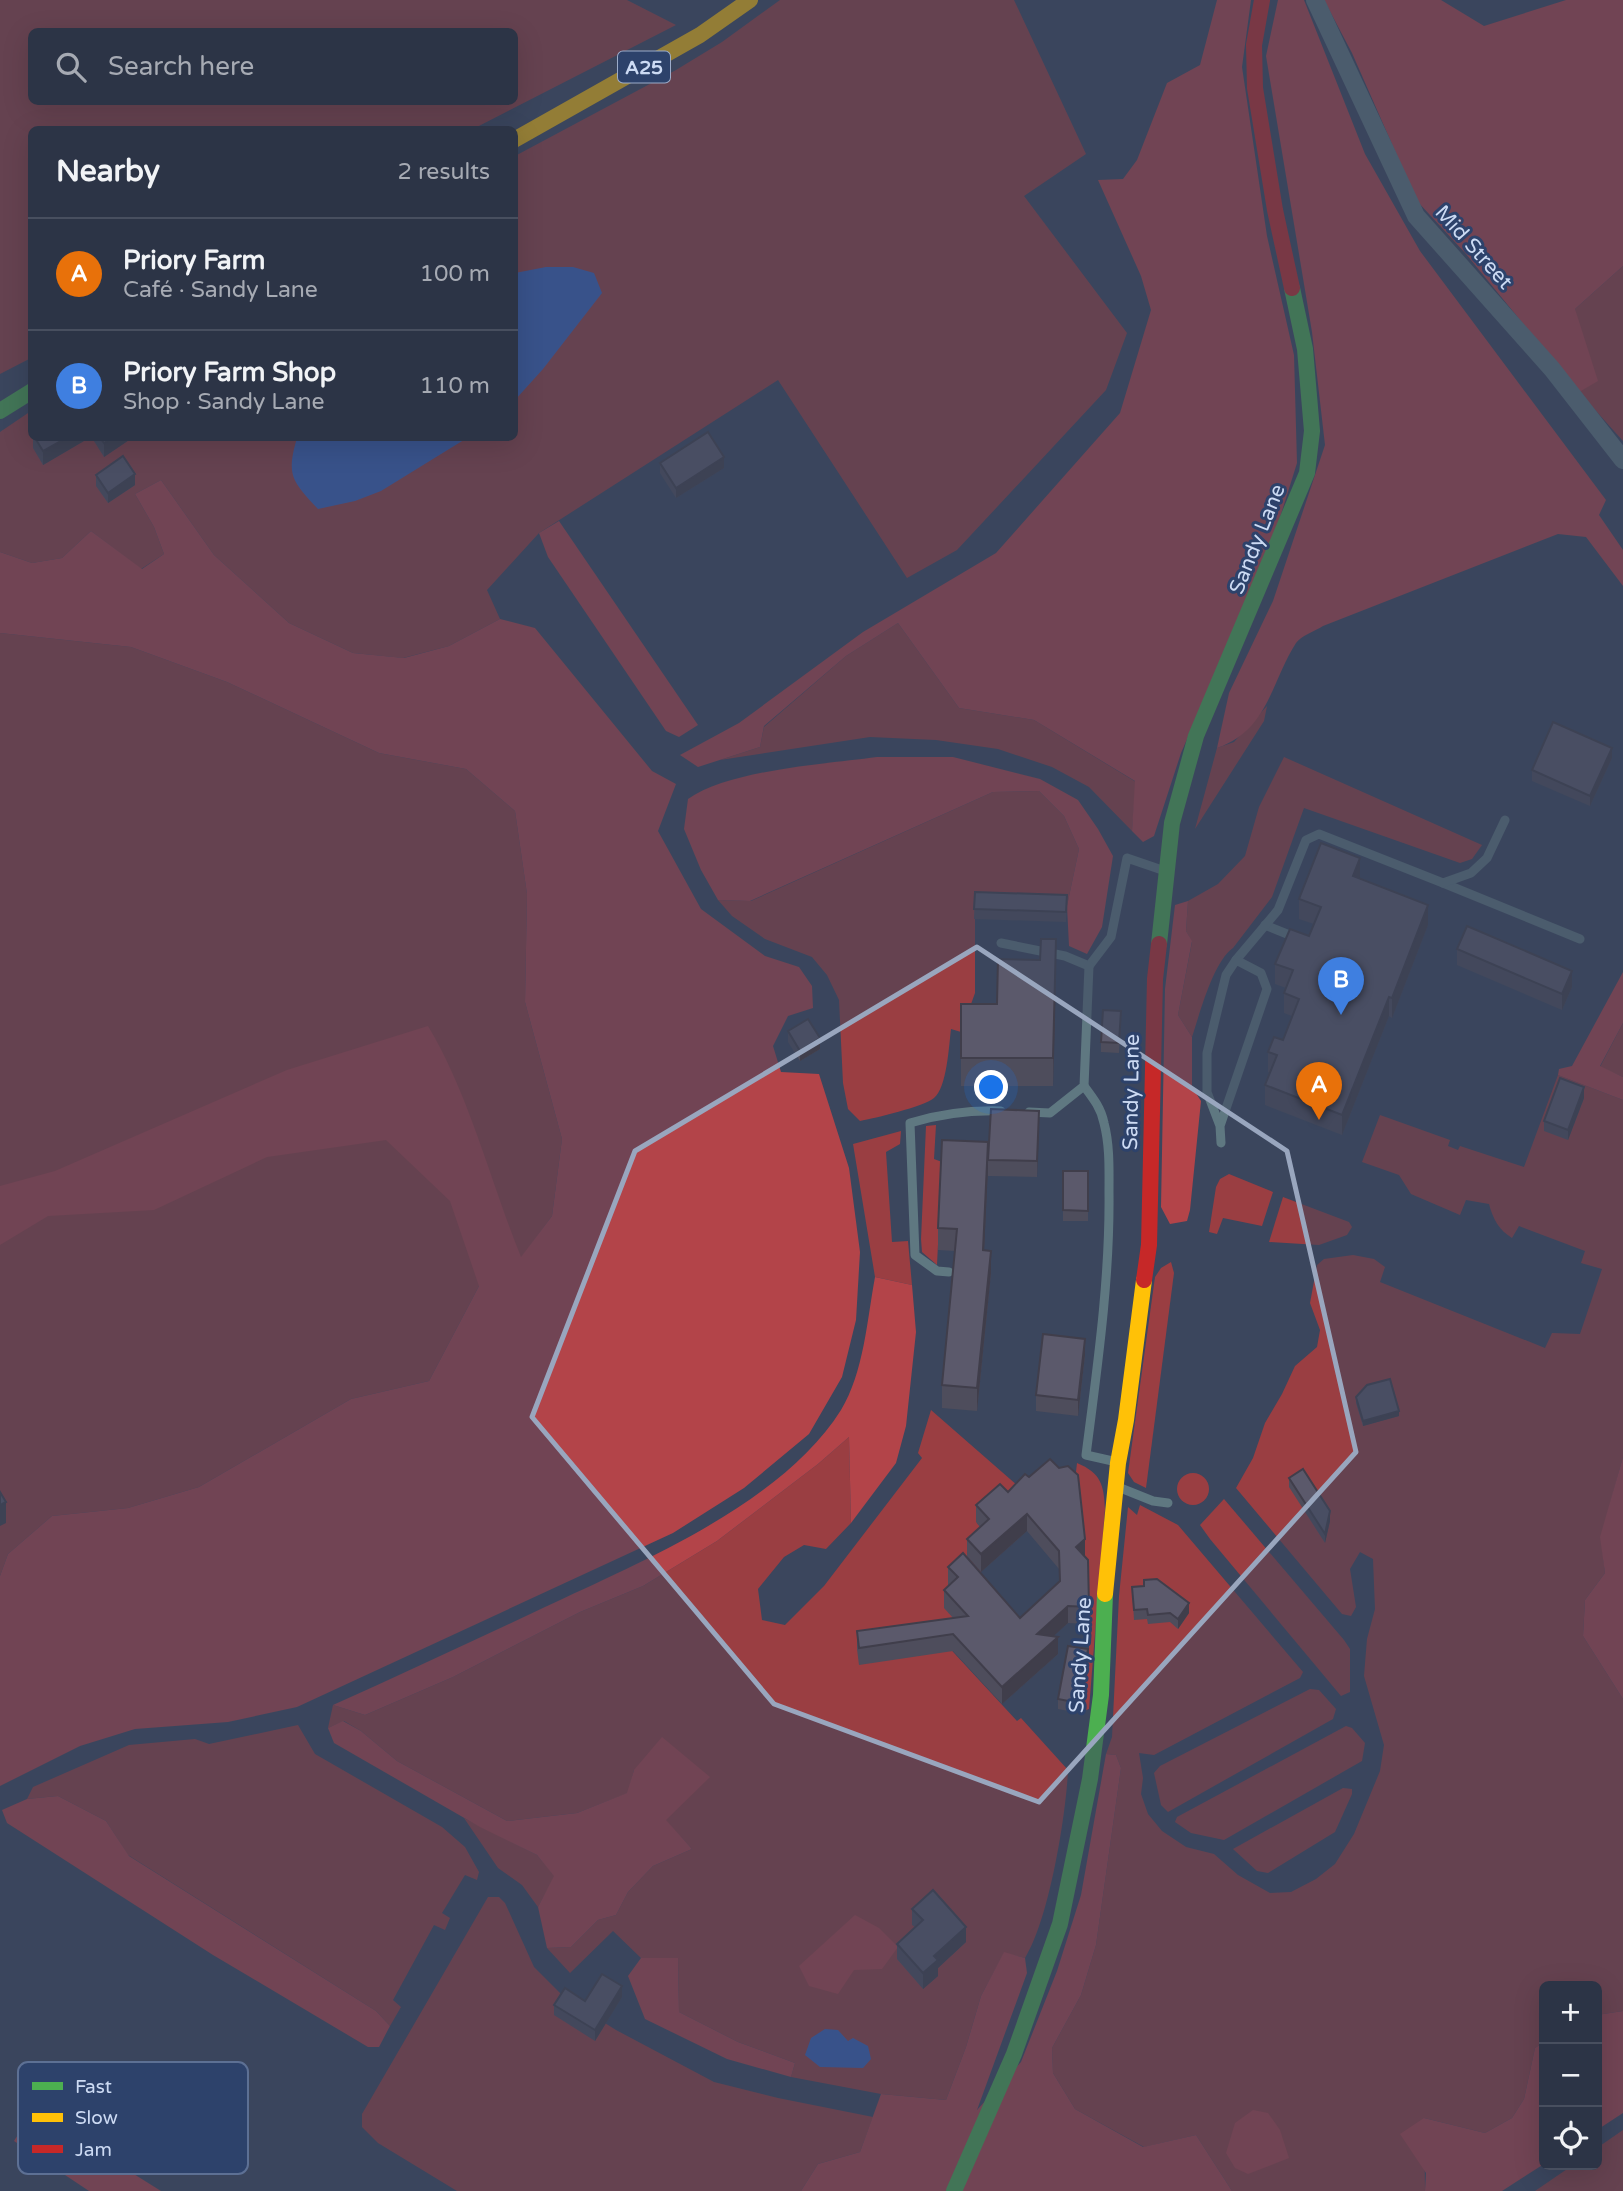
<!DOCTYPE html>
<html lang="en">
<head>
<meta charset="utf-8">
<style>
  body { margin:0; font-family:"Varela Round",sans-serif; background:#343c4d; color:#f1f3f6 }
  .controls { position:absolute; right:21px; bottom:21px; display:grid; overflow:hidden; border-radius:10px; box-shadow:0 7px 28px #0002 }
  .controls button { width:63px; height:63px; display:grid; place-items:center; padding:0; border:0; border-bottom:2px solid #484f5f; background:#2c3446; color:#f1f3f6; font:35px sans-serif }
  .you { position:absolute; left:992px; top:1088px; width:24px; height:24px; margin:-18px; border:5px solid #fff; border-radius:50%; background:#1a73e8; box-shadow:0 0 0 10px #1a73e833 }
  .badge { display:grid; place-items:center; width:46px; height:46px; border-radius:50%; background:#99a6be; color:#fff; font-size:23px; font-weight:700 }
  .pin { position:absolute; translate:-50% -58px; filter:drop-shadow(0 2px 4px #0008) }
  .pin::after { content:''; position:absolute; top:37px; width:24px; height:21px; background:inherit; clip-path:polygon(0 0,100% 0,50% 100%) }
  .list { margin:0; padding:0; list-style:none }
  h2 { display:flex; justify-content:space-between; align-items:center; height:91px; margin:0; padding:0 28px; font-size:30px }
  h2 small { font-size:23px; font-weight:400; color:#a6aab3 }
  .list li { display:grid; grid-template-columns:46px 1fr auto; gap:21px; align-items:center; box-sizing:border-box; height:112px; padding:0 28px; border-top:2px solid #484f5f }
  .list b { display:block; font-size:26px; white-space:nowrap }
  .list p { margin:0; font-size:23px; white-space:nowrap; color:#a6aab3 }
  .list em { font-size:23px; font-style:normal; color:#a6aab3 }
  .icon { flex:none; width:38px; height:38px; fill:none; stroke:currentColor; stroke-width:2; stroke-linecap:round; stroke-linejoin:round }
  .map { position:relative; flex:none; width:1623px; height:2191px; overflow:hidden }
  .search { position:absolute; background:#2c3446; box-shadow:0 7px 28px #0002; left:28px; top:28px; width:490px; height:77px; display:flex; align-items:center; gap:18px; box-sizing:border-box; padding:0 24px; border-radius:10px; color:#a6aab3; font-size:26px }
  .panel { position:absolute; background:#2c3446; box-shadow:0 7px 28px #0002; left:28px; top:126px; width:490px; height:315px; border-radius:10px }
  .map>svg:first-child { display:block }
  .green { fill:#9a3e42; fill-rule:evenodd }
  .forest { fill:#b34449 }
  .water { fill:#3763c1 }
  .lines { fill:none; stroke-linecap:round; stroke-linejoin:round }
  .lane { stroke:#5f7881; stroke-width:9 }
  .street { stroke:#5f7881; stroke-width:18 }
  .fast { stroke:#4caf50; stroke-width:16 }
  .slow { stroke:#ffc107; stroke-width:16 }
  .jam { stroke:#c62828; stroke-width:16 }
  .wall { fill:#4e4d5c }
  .shaded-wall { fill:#403e4b }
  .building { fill:#5b596b; stroke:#403e4b; stroke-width:2 }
  .marked { fill:none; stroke:#99a6be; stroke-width:5; stroke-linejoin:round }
  .labels { text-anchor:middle; stroke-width:6; stroke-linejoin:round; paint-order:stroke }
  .shield { fill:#2d426b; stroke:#9cacca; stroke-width:2 }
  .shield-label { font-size:19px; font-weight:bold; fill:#ccdaf3 }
  .street-label { font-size:21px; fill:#ccdaf3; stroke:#2d426b }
  .key { fill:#2d426b; stroke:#5d7094; stroke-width:2 }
  .key-label { font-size:19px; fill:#ccdaf3 }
</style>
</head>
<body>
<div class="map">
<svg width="1623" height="2191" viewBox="0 0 1623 2191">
  <rect width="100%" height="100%" fill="#3b465d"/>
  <g class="green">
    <path d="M0,0h627l49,25 -203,104 -441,1 -1,228 -31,16zM32,32h482v70h-482z"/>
    <path d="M780,0h234l72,154 -62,42 103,137 -21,57 -149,160 -50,28 -129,-198 -239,153 -52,57 13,29 -51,27 -46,12 -50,-5 -64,-30 -75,-68 -53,-75 -26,14 19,33 10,27 -23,15 -50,-38 -29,27 -30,5 -32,-11v-120l31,-21 1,27h482l1,-282 161,-86 46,-28z"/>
    <path d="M1623,266v175l-44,-49 -4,-83z"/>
    <path d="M898,623l61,85 75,12 102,62 -4,49 -43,-44 -37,-20 -54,-18 -62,-9 -66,-3 -150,23 40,-13 4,-20 82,-71z"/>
    <path d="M0,633l131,14 96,35 152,71 87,16 49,42 12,83 -2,108 37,137 -10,77 -31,42 -42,28 -50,95 -78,18 -152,88 -71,21 -76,8 -44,38 -8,22z"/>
    <path d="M1267,706l-3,15 -69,108 22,-81 17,-6z"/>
    <path d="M1284,757l198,88 -10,14 -12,4 -156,-55 -32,89 -39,51c-20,14 -33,65 -41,89l-14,-22 14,-73 -6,-11 2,-30 30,-17 27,-28 14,-49z"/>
    <path d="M1039,791l25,25 15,33 -12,57 -92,-3v90l-14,39 -10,-3c-2,16 -4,59 -17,69 -11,9 -59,20 -74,23l-12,-12 -5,-26 -4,-83 -12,-25 -15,-18 -47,-18 -33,-23 -14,-16 33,1 242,-109z"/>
    <path d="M1623,1023v54l-23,-10z"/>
    <path d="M1558,1075l65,25v357l-22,80 4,36 -20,27 -2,36 40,63v312l-26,4v-29h-53v56l-9,6 -11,51 -12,19 -27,15 -61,-15 1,73h-193l-36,-56 -52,12 -69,-38 -22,-36 -1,-25 29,-53 15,-50 25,-177 -5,-13 -10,-1 6,-17 7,-141 9,-89 9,8 3,-10 38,20 125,147 -3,6 -146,77 -15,-2 4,25 -2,16 7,20 14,17 24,16 28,7 24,21 32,18 21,-1 25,-13 19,-15 19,-30 26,-63 4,-26 -20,-69 3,-37 8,-30 -2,-50 -13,-7 -10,17 6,38 -5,9 -9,-2 -106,-126 17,-30 12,-35 17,-29 13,-28 22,-19 3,-17 -10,-27 7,-38 7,-6 29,-4 21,4 11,8 -5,15 165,66 7,-15 28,1 22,-65 -21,-6 4,-12 -66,-25 -7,12c-13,-8 -19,-19 -23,-34l-23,-4 -6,15 -49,-21 -12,-19 -37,-13 18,-47 70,25 -2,6 10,4 2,-4 64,21z"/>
    <path d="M936,1125l-2,34 8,3 -5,103 -15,-13 -1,-13 5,-113z"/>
    <path d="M901,1131l-1,13 -14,8 6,90 16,-1 4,44 -37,-8 -22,-133z"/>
    <path d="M1229,1174l44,18 -11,34 -39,-8 -6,16 -8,-2 7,-45 4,-8z"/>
    <path d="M1283,1197l66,25 3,5 -5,8 -28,10 -50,-3z"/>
    <path d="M1171,1262l3,11 -28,215 -12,-6 -6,-9 27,-196 6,-9z"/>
    <path d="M931,1410l94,82 -48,31 12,14 -22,19 14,16 -10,11 -23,2 10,10 4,32 -19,14 74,80 4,-3 47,52c-2,46 -19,150 -43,188l-21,-5 -23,43 -15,51 -20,53 -65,-6 -90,-17 4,-14 -57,-21 -59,-30 -1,-54h-37l-28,-27 -43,42 -23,-25 24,-1 27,-27 18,-5 12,-23 25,-26 39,-17 -27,-29 -31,-50 -6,23 -51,20 -70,8 -110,-60 -36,-30 -17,-10 -16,7 5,-23 32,10 88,-38 127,-65 63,-26 74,-45 101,-77 31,-27 2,86 -25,26 -22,-4 -20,12 -26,32 4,31 23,5 39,-39 98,-128 -4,-5z"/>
    <path d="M1077,1463c24,10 27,22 28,46l-16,200 -10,4 10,-53v-49l-1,-34 -14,-88z"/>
    <circle cx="1193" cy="1489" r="16"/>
    <path d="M1224,1499l120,141 6,9v43l-9,4 -131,-157 -10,-14z"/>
    <path d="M1310,1689l9,1 17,19 -3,10 -165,93 -7,-7 -7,-32 6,-7z"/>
    <path d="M298,1725l17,29 127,73 23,20 14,25 -2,8 -12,-5 -23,38 8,5 -5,12 -11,-5 -41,75 8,7 -11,19 -14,-15 -248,-156 -22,-34 -48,-25 -31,3 6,-12 96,-42 66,-6 14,5z"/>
    <path d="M1346,1726l6,2 13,15 -3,18 -138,79 -33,-7 -16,-11 2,-5z"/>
    <path d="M1343,1788l9,1v5l-17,38 -67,41 -11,-2 -24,-22z"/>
    <path d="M464,1818l73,37 18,21 -17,31 -16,-22 -24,-17z"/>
    <path d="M488,1897h11l6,6 29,64 31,31 51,32 98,52 64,16 95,19 -13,35 -42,12 -17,27h-344l-79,-48 -16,-16v-13z"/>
    <path d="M1623,2130v61h-88l38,-26h24v-17z"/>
  </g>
  <g class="forest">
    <path d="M1217,0h34l-9,67 25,169 27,119 3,108 -25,80 -91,210 -27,83 -11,6 -11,-11 3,-50 -101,-61 -75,-12 -61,-85 -52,33 -82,70 -4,21 -62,20 -18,-12 59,-32 124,-91 133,-79 124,-140 31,-103 -10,-34 -43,-96 25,-1 14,-19 30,-77 33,-18z"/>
    <path d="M1278,0h26l61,154 55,97 186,249 -7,15 24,35v36l-37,-49 -28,-3 -235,92c-8,5 -22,10 -27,17 -25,39 -28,88 -79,105l12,-55 44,-92 52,-156 -13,-113 -46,-276z"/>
    <path d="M1324,0h117l43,26 82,-26h57v266l-48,43 23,72 -19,11 -113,-138 -49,-53 -65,-148z"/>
    <path d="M161,480l53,75 75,68 64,30 51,5 45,-12 51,-27 35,9 117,143 24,13 -18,47 43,78 64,47 34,11 13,19 1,22 -25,8 -15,30 8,26 38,2 30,94 11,84 -4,68 -14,57 -33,57 -65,54 -71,45 -376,174 -69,15 -93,7 -55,17 -80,40v-210l8,-22 44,-38 76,-8 71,-21 152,-88 78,-18 50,-95 -29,-85 -64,-61 -119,17 -113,53 -106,6 -48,29v-59l55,-15 232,-101 141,-44c41,68 63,157 93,231l31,-41 10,-77 -37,-137 2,-108 -12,-83 -49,-42 -87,-16 -152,-71 -96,-35 -131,-14v-81l32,11 30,-5 29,-27 51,38 22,-15 -10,-27 -19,-33z"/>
    <path d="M559,521l139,204 -19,12 -13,-6 -118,-174 -9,-24z"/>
    <path d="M877,757h76l87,22 38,21 20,29 15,27 -11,71 -15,27 -18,-8 -2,-40 12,-57 -15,-33 -25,-25 -46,1 -243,109 -32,-1 -17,-30 -17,-41 4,-30c41,-29 137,-35 189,-42z"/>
    <path d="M1188,901l-2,30 6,10 -14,74 14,22v50l9,14 -11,109 -3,11 -17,3 -9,-17 4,-218 10,-84z"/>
    <path d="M1623,972v51l-23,43 23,11v23l-65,-25 1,-6 13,-3z"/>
    <path d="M875,1277l37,8 4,47 -10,94 -10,37 -45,60 -2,-86 -31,27 -101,77 -74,45 -63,26 -127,65 -88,38 -32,-10c71,-32 142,-65 212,-98 96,-45 238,-104 296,-197 23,-38 26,-90 34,-133z"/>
    <path d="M1623,1457v242l-40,-63 2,-36 20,-27 -5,-36z"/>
    <path d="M343,1721l18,10 36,30 110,60 70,-8 50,-20 7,-23 28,-33 48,40 -44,43 26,29 -39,17 -25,26 -12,23 -18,5 -27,27 -24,1 -9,-41 16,-31 -17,-21 -57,-28 -146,-84 -6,-15z"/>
    <path d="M1106,1754l10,1 5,13 -25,177 -15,50 -29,53 1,25 22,36 68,38 53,-12 36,56h-431l17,-27 42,-12 21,-58 65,6 20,-53 15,-51 23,-44 21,6 2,15 -50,137 44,-48 36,-91 24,-76z"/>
    <path d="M58,1796l48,25 23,35 247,155 14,15 -11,21h-11l-155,-92 -206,-132 -5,-13 25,-11z"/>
    <path d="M855,1915l24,13 19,19 -16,22 -28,1 -16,24 -29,-8 -10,-20z"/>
    <path d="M641,1958h37l1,54 59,30 57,21 -4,14 -64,-18 -82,-40 -17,-43z"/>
    <path d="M1623,2011v102l-26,17v-115z"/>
    <path d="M1544,2042v122l-42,27h-77l1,-18 -26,-39 24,-16 61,15 27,-15 12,-19 11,-51z"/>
    <path d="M1253,2110l15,3 12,17 9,28 -41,16 -13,-6 -9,-15 9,-30z"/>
    <path d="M33,2111l128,80h-72l-75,-50z"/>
  </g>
  <g class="water">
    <path d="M573,267l21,6 8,20 -59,76 -28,31v-127l31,-6z"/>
    <path d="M297,438h170l-86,53 -26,10 -37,8c-26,-28 -32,-34 -21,-71z"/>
    <path d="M825,2029l13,1 10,11 5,-3 15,8 3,13 -8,9 -43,-1 -15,-12 6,-17z"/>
  </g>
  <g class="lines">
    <g class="lane">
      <path d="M1443,883l137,56"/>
      <path d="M1265,925l32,13"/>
      <path d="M1001,943l64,13 24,10 22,-29 16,-79 38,13"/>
      <path d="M1236,960l42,-50 28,-70 13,-6 124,49 28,-10 16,-15 18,-38"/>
      <path d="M1084,1086c9,12 17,22 20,37 6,23 5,47 5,70 1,87 -12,176 -23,262l31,7"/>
      <path d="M1029,1112l21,1 34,-27 5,-120"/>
      <path d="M1220,1126l47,-137 -6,-16 -25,-13 -10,15 -19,78v39l13,34 1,17"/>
      <path d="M949,1272l-12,-1 -22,-16 -5,-132c30,-9 59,-13 91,-12"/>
      <path d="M1118,1487l35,14 15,2"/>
    </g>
    <path class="street" d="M1315,0l101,216 136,153 71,91"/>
    <g class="fast">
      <path d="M0,411l32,-20"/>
      <path d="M1159,944l13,-121 24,-87 111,-263 5,-42 -7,-82 -13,-61"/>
      <path d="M954,2191l60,-137 46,-130 30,-145 11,-84 4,-101"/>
    </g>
    <g class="slow">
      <path d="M514,140l186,-105 50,-35"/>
      <path d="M1105,1594l13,-131 8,-43 18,-140"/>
    </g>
    <g class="jam">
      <path d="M1262,0l-8,45 1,43 20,122 17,78"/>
      <path d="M1144,1280l5,-35 6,-266 4,-35"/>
    </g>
  </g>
  <g class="wall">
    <path d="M33,438h56l-46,27 -10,-17z"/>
    <path d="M92,438h40l-28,19z"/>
    <path d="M660,463l64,5 -48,30 -16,-25z"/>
    <path d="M96,475l39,10 -27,18 -12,-17z"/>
    <path d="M1612,758l-22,48 -58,-25v-11z"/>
    <path d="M1360,879l68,46 -36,93 -3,-2 -47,119 -77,-30v-20l5,-12 -2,-1v-20l15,-12 9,-24 -8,-3v-20l2,-5 -11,-4v-20l34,-28 5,-12 -15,-5v-20z"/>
    <path d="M975,892l92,3 -1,27 -92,-3z"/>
    <path d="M1457,949l115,38 -10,23 -105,-45z"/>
    <path d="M1040,960l16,7 -3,119h-92v-82h36z"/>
    <path d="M1121,1022l-2,31 -18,-1v-10z"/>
    <path d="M788,1031l32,18 -20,12 -12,-19z"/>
    <path d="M1584,1098l-16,42 -24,-9v-10z"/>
    <path d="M1039,1127l-2,50 -49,-1v-8l-4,82 7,23 -14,138 -35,-3v-23l13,-134 -17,-1v-22l50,-71z"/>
    <rect x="1063" y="1171" width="25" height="50"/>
    <path d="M1085,1355l-7,61 -42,-5v-16z"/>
    <path d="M1356,1397l43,19 -36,10 -7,-23z"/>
    <path d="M1289,1478l41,43 -5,22 -36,-56z"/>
    <path d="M1008,1492l77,64 4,51v17l-21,-1 -15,13 5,18 -56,50 -49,-53 -94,14 -2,-16v-18l96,-13 -9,-10v-18l5,-4 -1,-1v-18l72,51 40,-36 -1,-13 -32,-38 -46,41 -14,-16v-17l13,-12 -4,-5v-17z"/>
    <path d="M1132,1587l57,26 -11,16 -8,-7 -22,2 -1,-5 -13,1z"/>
    <path d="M1088,1660l-9,53 -21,-4v-10z"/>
    <path d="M912,1909l54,33 -28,26v8l-15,13 -26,-30v-15l18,-17 -3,-2z"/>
    <path d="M622,1997l-27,44 -41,-26v-10z"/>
  </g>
  <g class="shaded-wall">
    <path d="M66,438h23l-46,27v-14z"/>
    <path d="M112,438h20l-28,19v-14z"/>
    <path d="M724,457v11l-48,30v-10z"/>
    <path d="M135,474v11l-27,18v-10z"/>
    <path d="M1612,748v10l-22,48v-10z"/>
    <path d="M1360,858v20l-7,18v-20z"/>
    <path d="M1428,905v20l-36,93v-20z"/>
    <path d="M1056,939v28l-3,119v-28z"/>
    <path d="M1572,971v16l-10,23v-16z"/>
    <path d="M1389,997v19l-47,119v-20z"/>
    <path d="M820,1038v11l-20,12v-10z"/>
    <path d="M1584,1087v11l-16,42v-10z"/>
    <path d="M1039,1111v16l-2,50v-16z"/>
    <path d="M988,1142v26l-5,104v-22z"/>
    <path d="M991,1251v22l-14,138v-23z"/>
    <path d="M1085,1339v16l-7,61v-16z"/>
    <path d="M1399,1411v5l-36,10v-5z"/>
    <path d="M6,1502v21l-6,3v-21z"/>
    <path d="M1330,1511v10l-5,22v-9z"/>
    <path d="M1027,1514v17l-46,41v-18z"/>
    <path d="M1085,1539v18l-9,-10z"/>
    <path d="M1189,1603v10l-11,16v-10z"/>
    <path d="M1068,1606v17l-31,28v-17z"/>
    <path d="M1058,1637v17l-56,50v-17z"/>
    <path d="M1088,1649v11l-9,53v-10z"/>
    <path d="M966,1927v15l-28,26v8l-15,13v-16l11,-17z"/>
    <path d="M622,1986v11l-27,44v-11z"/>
  </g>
  <g class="building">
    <path d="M708,432l16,25 -48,31 -16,-25z"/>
    <path d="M35,438h31l-23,13z"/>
    <path d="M100,438h12l-8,5z"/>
    <path d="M123,456l12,18 -27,19 -12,-18z"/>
    <path d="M1553,722l59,26 -22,48 -58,-26z"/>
    <path d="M1321,843l39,15 -7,18 75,29 -36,93 -3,-1 -47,118 -77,-30 12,-30 -9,-3 6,-15 9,3 16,-41 -15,-6 9,-23 -18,-6 15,-35 19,7 12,-29 -22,-8z"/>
    <path d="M975,892l92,3 -1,17 -92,-3z"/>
    <path d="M1467,926l105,45 -10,23 -105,-45z"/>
    <path d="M1041,939h15l-3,119h-92v-54h36l1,-45 42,1z"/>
    <path d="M1103,1010l18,1 -2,32 -18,-1z"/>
    <path d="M808,1019l12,19 -20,13 -12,-20z"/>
    <path d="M1560,1078l24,9 -16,43 -24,-9z"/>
    <path d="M991,1109l48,2 -2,50 -49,-1z"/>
    <path d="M942,1140l46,2 -5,108 8,1 -14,137 -35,-3 15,-156 -19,-1z"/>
    <path d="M1063,1171h25v40l-25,-1z"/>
    <path d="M1043,1334l42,5 -7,61 -42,-5z"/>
    <path d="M1390,1379l9,32 -36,10 -7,-24 11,-12z"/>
    <path d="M1050,1459l9,9 9,-2 10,9 7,64 -9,8 12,13 1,47 -21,-1 -31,28 21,3 -56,50 -49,-53 -94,14 -2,-17 111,-15 -24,-26 14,-13 -10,-10 15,-14 57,65 40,-37 -1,-30 -32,-37 -46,40 -14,-15 22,-20 -13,-14 24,-21 8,8 17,-18 4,3z"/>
    <path d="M1303,1469l27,42 -5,23 -36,-56z"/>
    <path d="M0,1492l6,10 -6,3z"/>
    <path d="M1157,1579l32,24 -11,16 -8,-6 -22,2 -1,-6 -13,1 -2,-23 12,-1v-6z"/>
    <path d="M1068,1646l20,3 -9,54 -21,-4z"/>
    <path d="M933,1890l33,37 -32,29 4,4 -15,13 -26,-29 26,-24 -11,-11z"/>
    <path d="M602,1974l20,12 -27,44 -41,-25 11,-17 20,13z"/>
  </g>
  <path d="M0 0H1623V2191H0ZM977,947l310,204 69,301 -317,350 -265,-98 -242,-287 103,-266z" fill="#3b465d" fill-opacity=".55" fill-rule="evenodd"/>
  <path class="marked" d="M977,947l310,204 69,301 -317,350 -265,-98 -242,-287 103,-266z"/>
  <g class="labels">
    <rect class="shield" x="618" y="51.5" width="52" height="31" rx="5"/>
    <g class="shield-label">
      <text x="644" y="74">A25</text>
    </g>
    <g class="street-label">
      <text transform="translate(1474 247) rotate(48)" y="7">Mid Street</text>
      <text transform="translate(1257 539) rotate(-68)" y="7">Sandy Lane</text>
      <text transform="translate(1131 1092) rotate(-89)" y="7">Sandy Lane</text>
      <text transform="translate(1080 1655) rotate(-86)" y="7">Sandy Lane</text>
    </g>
  </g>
  <rect x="18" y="2062" width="230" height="112" rx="10" class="key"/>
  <rect x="32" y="2082" width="31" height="8" fill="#4caf50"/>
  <rect x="32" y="2113" width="31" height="9" fill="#ffc107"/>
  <rect x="32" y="2145" width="31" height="8" fill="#c62828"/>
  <g class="key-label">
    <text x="75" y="2093">Fast</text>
    <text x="75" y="2124">Slow</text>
    <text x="75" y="2156">Jam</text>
  </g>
</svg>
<div class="controls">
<button>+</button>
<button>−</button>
<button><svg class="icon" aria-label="locate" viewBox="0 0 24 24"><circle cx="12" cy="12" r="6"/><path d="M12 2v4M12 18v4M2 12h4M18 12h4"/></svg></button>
</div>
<div class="you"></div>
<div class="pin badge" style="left:1319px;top:1120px;background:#e8710a">A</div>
<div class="pin badge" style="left:1341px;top:1015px;background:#3f7fe0">B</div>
<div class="search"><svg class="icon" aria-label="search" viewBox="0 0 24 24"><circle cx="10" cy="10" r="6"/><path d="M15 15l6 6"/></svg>Search here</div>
<section class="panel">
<h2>Nearby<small>2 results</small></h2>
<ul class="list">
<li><span class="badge" style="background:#e8710a">A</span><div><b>Priory Farm</b><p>Café · Sandy Lane</p></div><em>100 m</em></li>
<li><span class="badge" style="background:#3f7fe0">B</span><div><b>Priory Farm Shop</b><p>Shop · Sandy Lane</p></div><em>110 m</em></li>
</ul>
</section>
</div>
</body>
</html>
